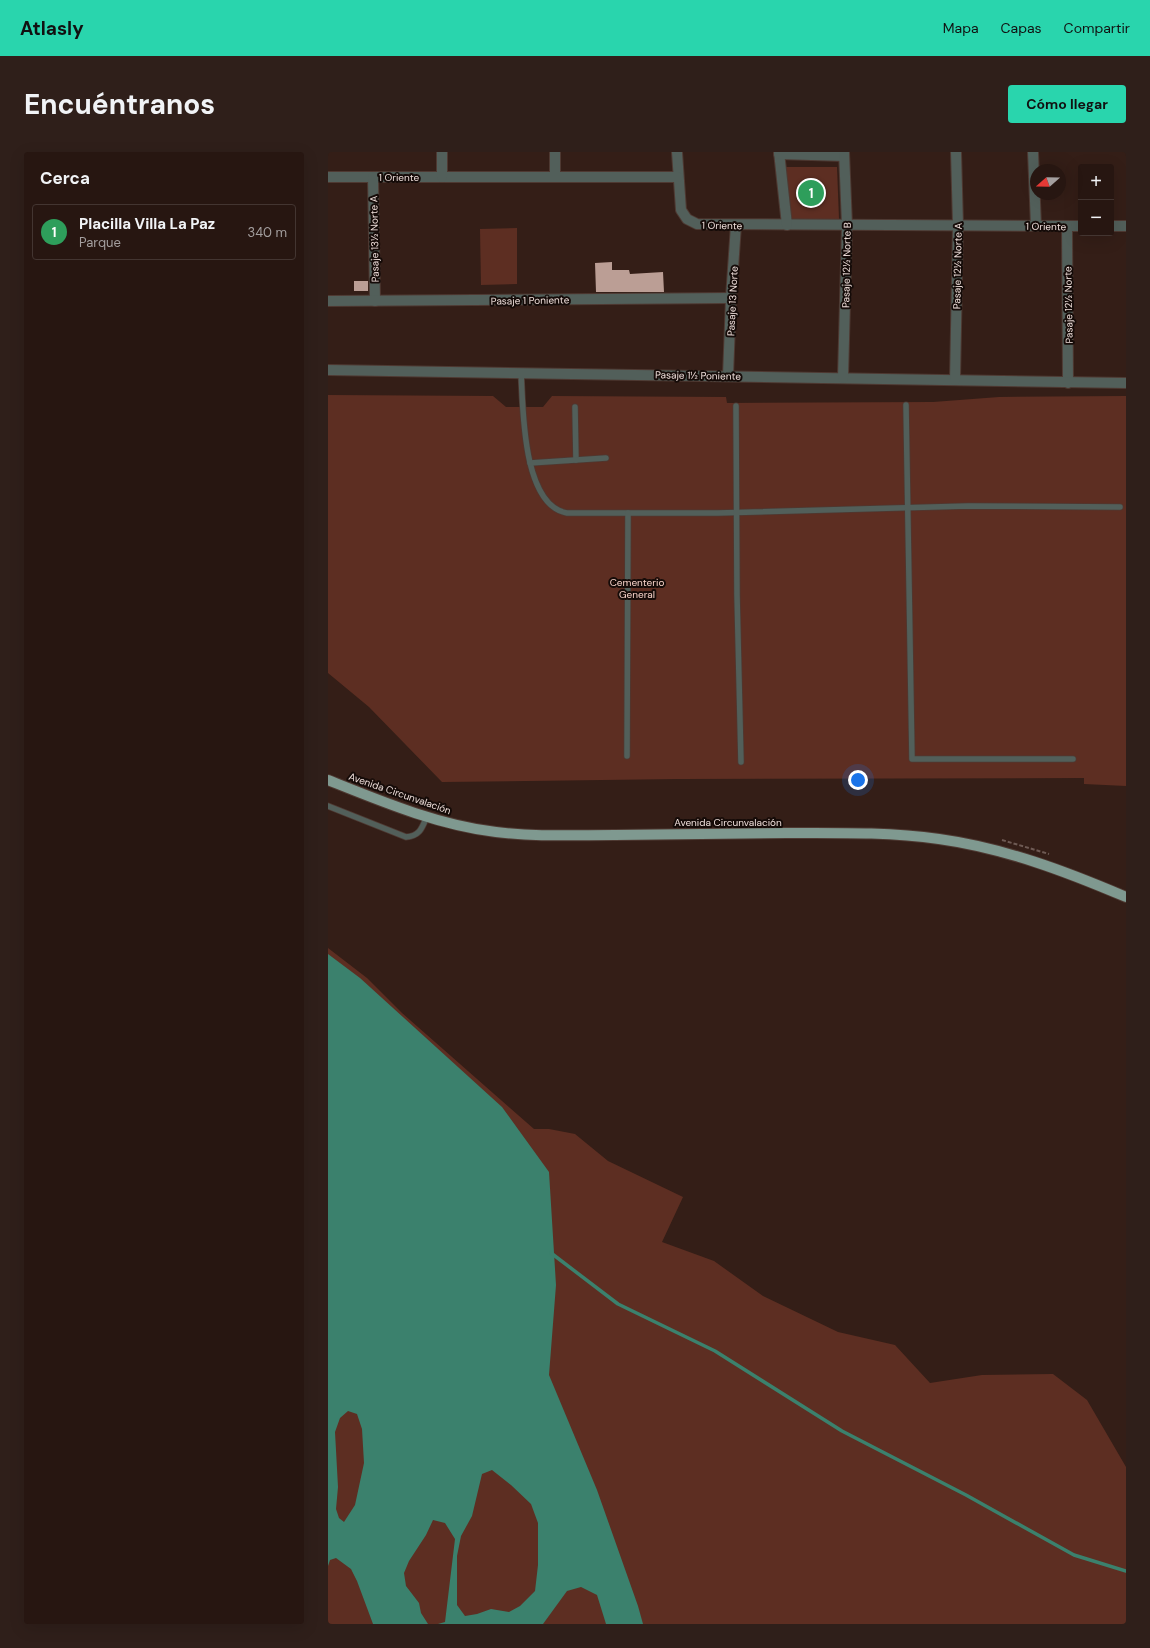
<!DOCTYPE html>
<html lang="es">
<head>
<meta charset="utf-8">
<style>
  body { margin:0; font-family:"DM Sans",sans-serif; background:#2f1f1a; color:#f1f3f6 }
  .controls { position:absolute; right:12px; top:12px; display:grid; overflow:hidden; border-radius:4px; box-shadow:0 4px 16px #0002 }
  .controls button { width:36px; height:36px; display:grid; place-items:center; padding:0; border:0; border-bottom:1px solid #433531; background:#271611; color:#f1f3f6; font:20px sans-serif }
  .compass { position:absolute; left:702px; top:12px; width:36px; height:36px; border-radius:50%; background:#271611; box-shadow:0 4px 16px #0002; rotate:250deg }
  .you { position:absolute; left:530px; top:628px; width:14px; height:14px; margin:-10px; border:3px solid #fff; border-radius:50%; background:#1a73e8; box-shadow:0 0 0 6px #1a73e833 }
  .badge { display:grid; place-items:center; width:26px; height:26px; border-radius:50%; background:#29d5ad; color:#fff; font-size:13px; font-weight:700 }
  .pin { position:absolute; translate:-50% -50%; border:2px solid #fff; box-shadow:0 1px 4px #0006 }
  .list { margin:0; padding:0; list-style:none }
  h2 { display:flex; justify-content:space-between; align-items:center; height:52px; margin:0; padding:0 16px; font-size:17px }
  h2 small { font-size:13px; font-weight:400; color:#a49f9f }
  .list li { display:grid; grid-template-columns:26px 1fr auto; gap:12px; align-items:center; box-sizing:border-box; height:56px; margin:0 8px 8px; padding:0 8px; border:1px solid #433531; border-radius:4px }
  .list b { display:block; font-size:15px; white-space:nowrap }
  .list p { margin:0; font-size:13px; white-space:nowrap; color:#a49f9f }
  .list em { font-size:13px; font-style:normal; color:#a49f9f }
  .map { position:relative; flex:none; width:798px; height:1472px; overflow:hidden; border-radius:4px }
  header { display:flex; align-items:center; gap:24px; box-sizing:border-box; height:56px; padding:0 20px; background:#29d5ad; color:#111 }
  header strong { font-size:19px }
  nav { display:flex; gap:22px; margin-inline-start:auto; font-size:14px }
  .intro { display:flex; align-items:center; justify-content:space-between; box-sizing:border-box; height:96px; padding:0 24px }
  h1 { margin:0; font-size:28px }
  .button { padding:10px 18px; border-radius:4px; background:#29d5ad; color:#111; font-size:14px; font-weight:700 }
  main { display:flex; gap:24px; padding:0 24px }
  aside { flex:1; background:#271611; border-radius:4px; box-shadow:0 4px 16px #0002 }
  .map>svg:first-child { display:block }
  .green { fill:#5d2e22 }
  .water { fill:#3b816d; fill-rule:evenodd }
  .lines { fill:none; stroke-linecap:round; stroke-linejoin:round }
  .stream { stroke:#3b816d; stroke-width:3.5 }
  .building { fill:#bb9e95 }
  .lane-casing { stroke:#4e3932; stroke-width:7 }
  .street-casing { stroke:#4e3932; stroke-width:12 }
  .primary-casing { stroke:#4e3932; stroke-width:12 }
  .path { stroke:#6e5a54; stroke-width:2; stroke-dasharray:4 2; stroke-linecap:butt }
  .lane { stroke:#525f5a; stroke-width:5.5 }
  .street { stroke:#525f5a; stroke-width:10 }
  .primary { stroke:#7f9990; stroke-width:10 }
  .labels { text-anchor:middle; stroke-width:4; stroke-linejoin:round; paint-order:stroke }
  .street-label { font-size:10px; fill:#efdfdb; stroke:#150b08 }
  .park-label { font-size:10px; fill:#f9d4ca; stroke:#150b08 }
</style>
</head>
<body>
<header>
<strong>Atlasly</strong>
<nav><a>Mapa</a><a>Capas</a><a>Compartir</a></nav>
</header>
<div class="intro"><h1>Encuéntranos</h1><a class="button">Cómo llegar</a></div>
<main>
<aside>
<h2>Cerca<small></small></h2>
<ul class="list">
<li><span class="badge" style="background:#2e9e5b">1</span><div><b>Placilla Villa La Paz</b><p>Parque</p></div><em>340 m</em></li>
</ul>
</aside>
<div class="map">
<svg width="798" height="1472" viewBox="0 0 798 1472">
  <rect width="100%" height="100%" fill="#341e17"/>
  <g class="green">
    <path d="M455,15h54l2,52 -54,1z"/>
    <path d="M189,76v56l-36,1 -1,-56z"/>
    <path d="M0,243l165,1 13,11h37l9,-11 174,1 1,6 206,-1 66,-5 127,-1v390l-42,-2v-6l-406,1 -236,3 -73,-75 -41,-34z"/>
    <path d="M0,796l39,30 35,35 132,116h15l26,5 33,27 75,36 -21,45 52,19 49,35 75,36 57,13 35,38 52,-8 71,-1 34,26 39,67v157h-798z"/>
  </g>
  <path class="water" d="M0,802l32,24 142,129 47,65 7,113 -7,90 48,115 41,116 5,18h-37l-9,-29 -16,-8 -14,4 -24,33h-105l7,-2 10,-83 -10,-16 -12,-3 -7,15 -17,26 -5,12 2,13 13,17 2,10 7,11h-55l-16,-43 -6,-12 -15,-11 -6,2 -2,6zM20,1259l9,3 5,15 2,34 -9,42 -11,17 -5,-4 -3,-9 2,-22 -3,-55 5,-14zM164,1318l19,15 20,19 7,19v42l-3,26 -15,15 -11,6 -18,-3 -14,5 -12,2 -8,-11v-49l4,-20 11,-20 10,-42z"/>
  <g class="lines">
    <path class="stream" d="M223,1101l67,51 97,47 127,80 124,64 108,60 52,16"/>
  </g>
  <g class="building">
    <path d="M284,110v8h17l1,4 33,-2 1,20h-68l-1,-29z"/>
    <rect x="26" y="129" width="14" height="10"/>
  </g>
  <g class="lines">
    <defs>
      <g id="lane">
        <path d="M193,220c2,35 1,133 46,141h151l250,-7 152,1"/>
        <path d="M578,253l6,354h161"/>
        <path d="M408,254l1,189 4,167"/>
        <path d="M247,255l1,53"/>
        <path d="M202,311l76,-5"/>
        <path d="M299,604l1,-243"/>
        <path d="M0,654l78,31c14,-1 16,-9 21,-21"/>
      </g>
      <g id="street">
        <path d="M227,0v25"/>
        <path d="M349,0l4,58 6,9 10,5 384,2"/>
        <path d="M451,0l8,73"/>
        <path d="M705,0l3,74"/>
        <path d="M451,2l65,2"/>
        <path d="M0,25h350"/>
        <path d="M45,25l2,124"/>
        <path d="M114,25v-25"/>
        <path d="M739,74l1,157"/>
        <path d="M783,74h15"/>
        <path d="M0,149l403,-3"/>
        <path d="M0,218l798,13"/>
        <path d="M400,224l3,-78 5,-73"/>
        <path d="M515,226l4,-153 -3,-73"/>
        <path d="M627,228l3,-155 -2,-73"/>
      </g>
      <path id="primary" d="M0,628c55,22 110,45 168,52 39,5 79,3 119,3 57,-1 115,-1 172,-2 51,0 101,-1 152,6 65,9 126,32 187,58"/>
    </defs>
    <use href="#lane" class="lane-casing"/>
    <use href="#street" class="street-casing"/>
    <use href="#primary" class="primary-casing"/>
    <path class="path" d="M674,688l47,14"/>
    <use href="#lane" class="lane"/>
    <use href="#street" class="street"/>
    <use href="#primary" class="primary"/>
  </g>
  <g class="labels">
    <g class="street-label">
      <text x="71" y="29">1 Oriente</text>
      <text transform="translate(394 73) rotate(1)" y="4">1 Oriente</text>
      <text transform="translate(718 74) rotate(1)" y="4">1 Oriente</text>
      <text transform="translate(46 87) rotate(-91)" y="4">Pasaje 13½ Norte A</text>
      <text transform="translate(518 113) rotate(-89)" y="4">Pasaje 12½ Norte B</text>
      <text transform="translate(629 114) rotate(-89)" y="4">Pasaje 12½ Norte A</text>
      <text transform="translate(202 148) rotate(-1)" y="4">Pasaje 1 Poniente</text>
      <text transform="translate(404 149) rotate(-87)" y="4">Pasaje 13 Norte</text>
      <text transform="translate(740 153) rotate(-91)" y="4">Pasaje 12½ Norte</text>
      <text transform="translate(370 223) rotate(1)" y="4">Pasaje 1½ Poniente</text>
      <text transform="translate(72 641) rotate(19)" y="4">Avenida Circunvalación</text>
      <text x="400" y="674">Avenida Circunvalación</text>
    </g>
    <g class="park-label">
      <text x="309" y="434">Cementerio<tspan x="309" dy="12">General</tspan></text>
    </g>
  </g>
</svg>
<div class="controls">
<button>+</button>
<button>−</button>
</div>
<svg class="compass" viewBox="-18 -18 36 36"><path d="M0-13l5 13h-10z" fill="#e53935"/><path d="M0 13l5-13h-10z" fill="#a49f9f"/></svg>
<div class="you"></div>
<div class="pin badge" style="left:483px;top:41px;background:#2e9e5b">1</div>
</div>
</main>
</body>
</html>
